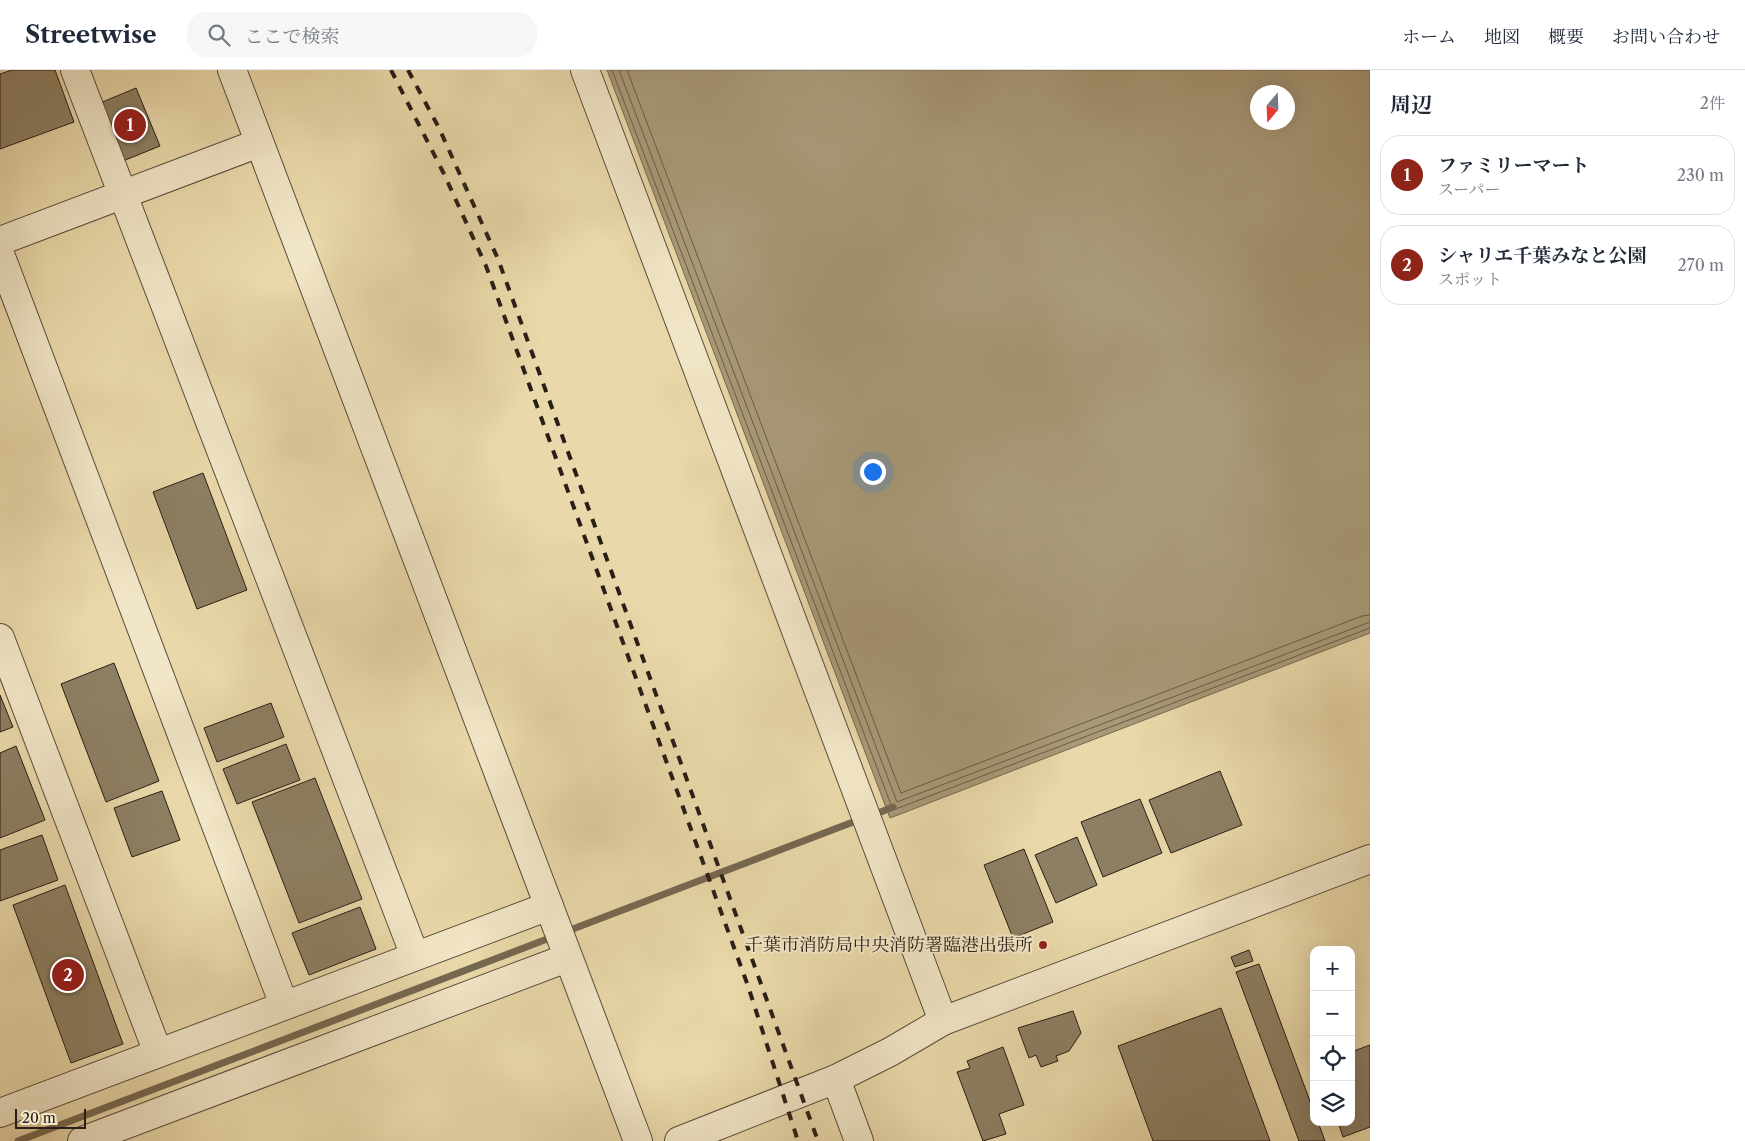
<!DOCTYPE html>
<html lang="ja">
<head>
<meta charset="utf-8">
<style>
  body { margin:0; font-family:"Libre Caslon Text","Noto Serif JP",serif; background:#f6f6f7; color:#1f2937 }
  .controls { position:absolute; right:15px; bottom:15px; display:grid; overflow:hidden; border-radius:10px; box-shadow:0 5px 20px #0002 }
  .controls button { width:45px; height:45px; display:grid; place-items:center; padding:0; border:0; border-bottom:1px solid #e0e1e3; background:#fff; color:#1f2937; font:25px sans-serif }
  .compass { position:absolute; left:1250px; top:15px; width:45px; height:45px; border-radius:50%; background:#fff; box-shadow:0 5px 20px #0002; rotate:199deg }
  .scale { position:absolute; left:15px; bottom:12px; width:71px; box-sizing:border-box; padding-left:5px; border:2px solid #291e17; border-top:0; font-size:14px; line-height:18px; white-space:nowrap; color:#291e17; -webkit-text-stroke:4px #f1e6c7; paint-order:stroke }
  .you { position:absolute; left:872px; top:401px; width:18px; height:18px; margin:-12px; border:4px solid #fff; border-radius:50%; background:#1a73e8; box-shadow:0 0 0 8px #1a73e833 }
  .badge { display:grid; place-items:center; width:32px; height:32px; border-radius:50%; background:#8f2418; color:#fff; font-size:16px; font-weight:700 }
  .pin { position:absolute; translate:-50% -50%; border:2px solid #fff; box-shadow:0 1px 5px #0006 }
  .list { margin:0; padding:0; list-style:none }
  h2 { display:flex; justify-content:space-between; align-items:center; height:65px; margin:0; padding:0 20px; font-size:21px }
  h2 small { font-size:16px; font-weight:400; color:#747a83 }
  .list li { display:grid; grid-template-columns:32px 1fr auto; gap:15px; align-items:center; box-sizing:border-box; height:80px; margin:0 10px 10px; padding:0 10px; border:1px solid #e0e1e3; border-radius:20px }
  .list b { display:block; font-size:19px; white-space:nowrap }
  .list p { margin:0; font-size:16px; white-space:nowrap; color:#747a83 }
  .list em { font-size:16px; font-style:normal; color:#747a83 }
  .icon { flex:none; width:28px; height:28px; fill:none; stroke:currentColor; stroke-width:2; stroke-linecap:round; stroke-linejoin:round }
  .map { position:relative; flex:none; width:1370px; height:1071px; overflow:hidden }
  header { display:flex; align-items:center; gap:30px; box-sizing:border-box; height:70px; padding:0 25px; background:#fff; border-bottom:1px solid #e0e1e3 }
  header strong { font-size:24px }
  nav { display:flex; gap:28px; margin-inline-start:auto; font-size:18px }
  .search { width:350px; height:45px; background:#f6f6f7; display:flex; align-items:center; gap:12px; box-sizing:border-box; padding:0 18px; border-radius:20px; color:#747a83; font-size:19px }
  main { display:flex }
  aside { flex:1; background:#fff }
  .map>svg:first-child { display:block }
  .water { fill:#a89977; stroke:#756851; fill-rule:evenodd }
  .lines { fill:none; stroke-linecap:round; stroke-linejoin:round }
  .shore { stroke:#685c47; stroke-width:1 }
  .stream { stroke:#756851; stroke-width:7 }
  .building { fill:#8d7f63; stroke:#291e17 }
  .minor-casing { stroke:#594c3c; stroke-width:30 }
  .minor { stroke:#f1e6c7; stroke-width:28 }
  .rail { stroke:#291e17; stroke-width:4; stroke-dasharray:9 9; stroke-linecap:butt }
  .poi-dot { fill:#8f2418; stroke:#f1e6c7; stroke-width:2 }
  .labels { text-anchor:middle; stroke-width:4; stroke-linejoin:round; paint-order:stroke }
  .poi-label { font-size:18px; fill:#291e17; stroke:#f1e6c7; text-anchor:end }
</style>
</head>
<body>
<header>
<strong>Streetwise</strong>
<div class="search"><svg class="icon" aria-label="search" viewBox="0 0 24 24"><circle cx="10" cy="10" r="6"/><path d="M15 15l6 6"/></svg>ここで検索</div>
<nav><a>ホーム</a><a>地図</a><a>概要</a><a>お問い合わせ</a></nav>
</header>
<main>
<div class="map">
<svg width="1370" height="1071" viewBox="0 0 1370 1071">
  <rect width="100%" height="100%" fill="#e9d8a9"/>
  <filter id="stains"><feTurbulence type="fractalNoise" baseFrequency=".004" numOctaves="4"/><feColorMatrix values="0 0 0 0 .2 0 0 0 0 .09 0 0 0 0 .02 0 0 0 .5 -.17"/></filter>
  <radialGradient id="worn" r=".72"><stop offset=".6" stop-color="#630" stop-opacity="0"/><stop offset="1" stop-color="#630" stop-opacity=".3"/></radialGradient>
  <path class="water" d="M607,0h763v563l-480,185zM1258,22h30v30h-30z"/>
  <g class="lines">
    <g class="shore">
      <path d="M612,0l281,740 477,-182"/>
      <path d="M619,0l278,732 473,-180"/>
      <path d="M627,0l274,723 461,-177 8,-1"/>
    </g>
    <g class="stream">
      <path d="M871,746l22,-9"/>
      <path d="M565,862l296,-113"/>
      <path d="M18,1071l537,-205"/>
    </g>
  </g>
  <g class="building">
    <path d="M12,0h43l19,52 -74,27v-75z"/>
    <path d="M136,18l24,58 -37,15 -23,-58z"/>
    <path d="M203,403l44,117 -50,19 -44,-117z"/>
    <path d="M114,593l45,118 -53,21 -45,-118z"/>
    <path d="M0,625l13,32 -13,5z"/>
    <path d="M271,633l13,34 -67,25 -13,-34z"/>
    <path d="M286,674l14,36 -63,24 -14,-35z"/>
    <path d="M16,676l29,74 -45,18v-85z"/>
    <path d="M1220,701l22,54 -71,28 -22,-53z"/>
    <path d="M315,708l47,121 -63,24 -47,-121z"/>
    <path d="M162,721l18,49 -48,17 -18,-49z"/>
    <path d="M1140,729l22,54 -59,24 -22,-55z"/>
    <path d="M42,765l16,45 -58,21v-51z"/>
    <path d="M1077,767l20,48 -41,18 -21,-48z"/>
    <path d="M1024,779l29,73 -40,16 -29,-73z"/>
    <path d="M65,815l58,159 -52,19 -58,-158z"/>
    <path d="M360,837l16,42 -67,26 -17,-42z"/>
    <path d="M1249,880l4,11 -18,6 -4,-10z"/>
    <path d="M1259,894l55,148v10h4l7,19h-26l-63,-169z"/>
    <path d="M1221,938l49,133h-117l-35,-95z"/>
    <path d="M1073,941l8,22 -12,18 -13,5 2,5 -17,6 -5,-12 -7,3 -11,-30z"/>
    <path d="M1370,975v82l-27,10 -5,-15h13v-70z"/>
    <path d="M1003,977l21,58 -25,9 7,20 -23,7 -26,-69 13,-4 -3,-7z"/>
  </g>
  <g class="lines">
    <defs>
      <g id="minor">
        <path d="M75,0l340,886"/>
        <path d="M232,0l406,1071"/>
        <path d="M585,0l358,951"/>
        <path d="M0,171l259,-98"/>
        <path d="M0,184l284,751"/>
        <path d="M0,568l158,415"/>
        <path d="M836,1009l23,62"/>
        <path d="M0,1043l549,-207"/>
        <path d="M82,1071l485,-183"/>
        <path d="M679,1071l157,-62 54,-27 53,-31 427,-162"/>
      </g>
    </defs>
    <use href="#minor" class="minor-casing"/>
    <use href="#minor" class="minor"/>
    <g class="rail">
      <path d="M391,0l53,104 42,92 262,720 50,155"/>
      <path d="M408,0l31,58 59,131 320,882"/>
    </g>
  </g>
  <circle class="poi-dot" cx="1043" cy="875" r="5"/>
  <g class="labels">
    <g class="poi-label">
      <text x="1033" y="881">千葉市消防局中央消防署臨港出張所</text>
    </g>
  </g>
  <rect width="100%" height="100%" filter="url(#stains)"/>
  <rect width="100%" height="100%" fill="url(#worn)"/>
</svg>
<div class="controls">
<button>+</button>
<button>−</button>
<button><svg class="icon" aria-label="locate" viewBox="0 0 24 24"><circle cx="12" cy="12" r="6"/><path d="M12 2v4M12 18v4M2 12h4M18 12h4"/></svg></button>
<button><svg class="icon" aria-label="layers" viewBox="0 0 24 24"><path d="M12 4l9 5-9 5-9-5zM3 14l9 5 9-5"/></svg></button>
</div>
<svg class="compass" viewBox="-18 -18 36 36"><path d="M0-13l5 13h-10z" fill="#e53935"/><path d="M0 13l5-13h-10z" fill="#747a83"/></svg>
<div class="scale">20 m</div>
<div class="you"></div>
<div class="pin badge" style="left:130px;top:55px">1</div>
<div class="pin badge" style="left:68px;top:905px">2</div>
</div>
<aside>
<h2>周辺<small>2件</small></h2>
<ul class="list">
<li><span class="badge">1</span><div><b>ファミリーマート</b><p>スーパー</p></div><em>230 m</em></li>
<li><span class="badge">2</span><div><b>シャリエ千葉みなと公園</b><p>スポット</p></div><em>270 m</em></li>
</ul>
</aside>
</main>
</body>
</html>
